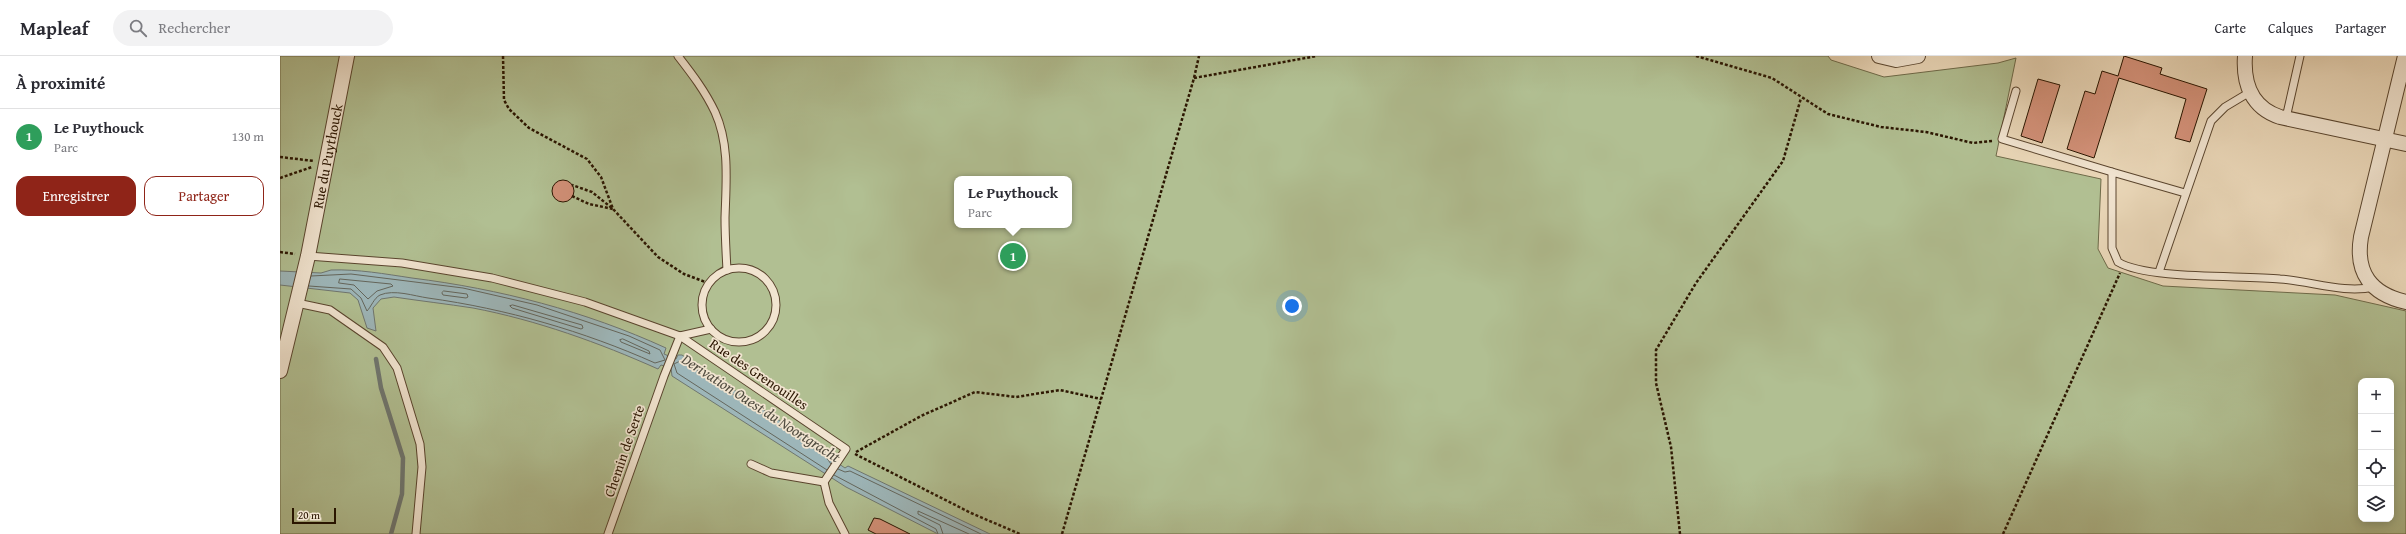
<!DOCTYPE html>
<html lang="fr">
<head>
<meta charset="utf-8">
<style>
  body { margin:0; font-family:"Gentium Book Plus",serif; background:#f2f2f3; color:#2b2b33 }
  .controls { position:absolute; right:12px; bottom:12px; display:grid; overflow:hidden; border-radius:8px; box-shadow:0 2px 10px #0003 }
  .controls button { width:36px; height:36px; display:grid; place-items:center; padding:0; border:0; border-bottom:1px solid #e1e1e2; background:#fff; color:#2b2b33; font:20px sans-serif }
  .scale { position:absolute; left:12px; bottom:10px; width:44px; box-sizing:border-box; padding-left:4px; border:2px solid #2a1500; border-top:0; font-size:11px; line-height:14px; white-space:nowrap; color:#2a1500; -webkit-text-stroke:3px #f1e4d0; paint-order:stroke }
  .you { position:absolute; left:1012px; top:250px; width:14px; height:14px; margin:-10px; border:3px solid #fff; border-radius:50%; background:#1a73e8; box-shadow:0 0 0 6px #1a73e833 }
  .badge { display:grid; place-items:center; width:26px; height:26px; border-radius:50%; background:#8f2418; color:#fff; font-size:13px; font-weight:700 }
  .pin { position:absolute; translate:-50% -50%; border:2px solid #fff; box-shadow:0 1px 4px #0006 }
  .popup { position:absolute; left:674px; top:120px; width:118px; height:52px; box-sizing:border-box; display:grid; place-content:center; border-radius:8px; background:#fff; filter:drop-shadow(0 1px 3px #0005); font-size:13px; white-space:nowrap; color:#7c7c81 }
  .popup b { font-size:15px; color:#2b2b33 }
  .popup::after { content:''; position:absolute; left:50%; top:100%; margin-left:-8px; border:8px solid transparent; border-top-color:#fff }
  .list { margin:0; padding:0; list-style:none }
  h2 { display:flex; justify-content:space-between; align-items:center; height:52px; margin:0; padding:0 16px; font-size:17px }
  h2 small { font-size:13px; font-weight:400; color:#7c7c81 }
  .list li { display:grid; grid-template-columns:26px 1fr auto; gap:12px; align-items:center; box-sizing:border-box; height:56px; padding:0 16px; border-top:1px solid #e1e1e2 }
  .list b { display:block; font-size:15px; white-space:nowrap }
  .list p { margin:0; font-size:13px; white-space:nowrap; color:#7c7c81 }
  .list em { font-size:13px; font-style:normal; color:#7c7c81 }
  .actions { display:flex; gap:8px; padding:12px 16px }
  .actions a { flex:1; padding:9px 0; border:1px solid #8f2418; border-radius:12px; text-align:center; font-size:14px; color:#8f2418 }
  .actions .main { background:#8f2418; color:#fff }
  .icon { flex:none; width:22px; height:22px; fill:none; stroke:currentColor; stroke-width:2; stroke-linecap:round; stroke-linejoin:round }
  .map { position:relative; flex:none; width:2126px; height:478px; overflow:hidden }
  header { display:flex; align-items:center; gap:24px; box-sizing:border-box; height:56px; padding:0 20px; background:#fff; border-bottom:1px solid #e1e1e2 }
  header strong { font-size:19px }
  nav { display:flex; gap:22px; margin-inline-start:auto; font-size:14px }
  .search { width:280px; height:36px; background:#f2f2f3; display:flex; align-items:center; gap:10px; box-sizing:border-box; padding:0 14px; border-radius:22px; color:#7c7c81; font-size:15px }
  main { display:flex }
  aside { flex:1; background:#fff }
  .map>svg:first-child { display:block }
  .green { fill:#b1bf92; stroke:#6e6a49; fill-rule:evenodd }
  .water { fill:#9db6b9; stroke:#6f766f }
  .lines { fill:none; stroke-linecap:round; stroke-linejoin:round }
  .shore { stroke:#64665c; stroke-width:1 }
  .stream { stroke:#6f766f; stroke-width:4.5 }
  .building { fill:#d39179; stroke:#2a1500 }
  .lane-casing { stroke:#5a452e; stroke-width:9 }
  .street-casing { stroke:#5a452e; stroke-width:16 }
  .path { stroke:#2a1500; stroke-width:2.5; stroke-dasharray:3 2; stroke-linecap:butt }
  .lane { stroke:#f1e4d0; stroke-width:7 }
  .street { stroke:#f1e4d0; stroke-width:14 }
  .labels { text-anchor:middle; stroke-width:3.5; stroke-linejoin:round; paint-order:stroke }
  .street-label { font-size:14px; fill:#2a1500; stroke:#f1e4d0 }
  .water-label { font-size:15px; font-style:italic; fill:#524d41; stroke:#f1e4d0 }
</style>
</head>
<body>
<header>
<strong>Mapleaf</strong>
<div class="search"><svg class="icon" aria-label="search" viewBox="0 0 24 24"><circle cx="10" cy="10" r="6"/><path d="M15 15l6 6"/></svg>Rechercher</div>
<nav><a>Carte</a><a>Calques</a><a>Partager</a></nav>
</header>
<main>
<aside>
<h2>À proximité<small></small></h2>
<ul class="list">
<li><span class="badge" style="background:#2e9e5b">1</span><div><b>Le Puythouck</b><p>Parc</p></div><em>130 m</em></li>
</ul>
<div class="actions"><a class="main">Enregistrer</a><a>Partager</a></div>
</aside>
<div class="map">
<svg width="2126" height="478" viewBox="0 0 2126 478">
  <rect width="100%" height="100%" fill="#e9d6b7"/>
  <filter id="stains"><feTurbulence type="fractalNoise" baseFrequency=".005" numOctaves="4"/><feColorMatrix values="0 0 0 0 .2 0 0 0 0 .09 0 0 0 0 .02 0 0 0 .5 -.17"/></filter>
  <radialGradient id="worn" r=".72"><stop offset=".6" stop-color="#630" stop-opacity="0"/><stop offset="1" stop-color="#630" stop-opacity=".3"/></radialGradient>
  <path class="green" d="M0,0h1548l3,4 53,17 114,-14 18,-5 -20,98 105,23 -3,70 10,19 55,18 172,9 71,16v223h-2126zM677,123h112v46h-112zM2081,325h30v138h-30z"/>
  <path class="water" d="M51,214c27,-1 54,4 81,8 88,11 173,33 254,70l-2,6 12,5 2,-4h4l150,101 -2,2 15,10 3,-2 142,68h-52l-92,-47 -174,-111 -1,-8 -10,-3 -3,4c-58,-26 -122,-49 -185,-61 -26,-4 -52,-7 -79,-11l-13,2 -8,9 3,23 -9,-3 -9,-28 -8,-7 -70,-8v-14l41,2z"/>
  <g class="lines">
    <g class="shore">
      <path d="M60,223l51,5 2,2 -16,5 -9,8 -14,-14 -15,-2z"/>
      <path d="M29,230l42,3 10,9 6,13c4,-4 7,-13 13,-16 14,-6 34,1 48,3 79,11 155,33 227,65l10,-3 -5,-10 -31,-14 -92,-31 -74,-17 -112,-14 -40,2"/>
      <path d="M164,235l23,3 1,3 -2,1 -23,-3 -1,-2z"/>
      <path d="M233,249l69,20 1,3 -2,1 -69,-21 -2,-2z"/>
      <path d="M343,283l26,12 1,3 -29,-12 -1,-2z"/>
      <path d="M558,413l7,3 5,-1 131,63"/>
      <path d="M547,414l-150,-97 -3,-9 8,-4 144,97 5,7"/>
      <path d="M554,419l102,54 2,5"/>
      <path d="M663,478l-3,-9 -22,-11v-3l51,23"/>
    </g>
    <path class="stream" d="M96,303l5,29 22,70 -1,36 -11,40"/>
  </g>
  <g class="building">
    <path d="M1844,0l38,12 -2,6 47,15 -17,53 -15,-4 11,-39 -67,-21 -25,80 -27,-9 18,-58 10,3 7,-23 16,5z"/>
    <path d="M1758,23l22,6 -18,58 -21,-7z"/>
    <circle cx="283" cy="135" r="11"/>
    <path d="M594,462l6,1 30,15h-34l-8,-4z"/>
  </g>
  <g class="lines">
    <defs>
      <g id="lane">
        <path d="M398,0c14,18 27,35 37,56 15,33 11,71 10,106 0,17 1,34 2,52"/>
        <path d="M1736,35l-14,48 110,33"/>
        <path d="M2006,62l14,-62"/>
        <path d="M1905,137l-73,-21v76l6,14c30,18 124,13 162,17 31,2 64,15 94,8"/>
        <path d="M28,200l94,7 90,15 93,24 95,34 166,113 -22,33 5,21 16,31"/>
        <circle cx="459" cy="249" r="37"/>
        <path d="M1879,216l52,-151 14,-14 25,-15"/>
        <path d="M17,247l33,7 53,37 14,21 23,76 2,23 -6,67"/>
        <path d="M400,280l31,-7"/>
        <path d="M471,408l20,9 53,9"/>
        <path d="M328,478l56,-158 16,-40"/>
      </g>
      <g id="street">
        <path d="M1599,0l17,4 22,-4"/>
        <path d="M1965,0c-2,28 7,52 35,61l126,27"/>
        <path d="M2125,0l-44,181c-6,36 10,57 45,65"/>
        <path id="s1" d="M0,315l28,-115 39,-200"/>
      </g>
    </defs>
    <use href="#lane" class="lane-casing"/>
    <use href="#street" class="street-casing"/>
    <g class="path">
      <path d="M223,0l1,44 5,9 20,19 58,31 14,18 12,32 45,48 26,17 24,9"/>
      <path d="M1416,0l76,22 56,36 53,13 45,5 47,11 19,-2"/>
      <path d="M914,22l123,-22"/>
      <path d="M0,101l34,4"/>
      <path d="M0,122l32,-11"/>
      <path d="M292,140l17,8 24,5 -21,-17 -20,-7"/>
      <path d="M0,196l15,2"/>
      <path d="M576,396l65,-36 54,-24 41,5 44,-7 41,9"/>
      <path d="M575,398l116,59 49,21"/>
      <path d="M782,478l132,-456 5,-22"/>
      <path d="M1400,478l-9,-87 -15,-64v-33l40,-67 87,-122 18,-63"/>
      <path d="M1723,478l117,-261"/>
    </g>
    <use href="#lane" class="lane"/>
    <use href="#street" class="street"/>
  </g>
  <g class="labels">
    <g class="street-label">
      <text dy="5" stroke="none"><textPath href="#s1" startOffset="220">Rue du Puythouck</textPath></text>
      <text transform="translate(479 318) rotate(34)" y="5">Rue des Grenouilles</text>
      <text transform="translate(344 395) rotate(-71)" y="5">Chemin de Serte</text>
    </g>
    <g class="water-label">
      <text transform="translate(481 352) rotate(33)" y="5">Derivation Ouest du Noortgracht</text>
    </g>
  </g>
  <rect width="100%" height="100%" filter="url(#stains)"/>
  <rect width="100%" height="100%" fill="url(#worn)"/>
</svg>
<div class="controls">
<button>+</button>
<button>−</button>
<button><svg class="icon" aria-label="locate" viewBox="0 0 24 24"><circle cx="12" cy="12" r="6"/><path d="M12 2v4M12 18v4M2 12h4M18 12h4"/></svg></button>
<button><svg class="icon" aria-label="layers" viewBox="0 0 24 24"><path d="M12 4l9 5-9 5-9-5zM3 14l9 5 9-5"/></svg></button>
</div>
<div class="scale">20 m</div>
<div class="you"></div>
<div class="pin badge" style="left:733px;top:200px;background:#2e9e5b">1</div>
<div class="popup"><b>Le Puythouck</b>Parc</div>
</div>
</main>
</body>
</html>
